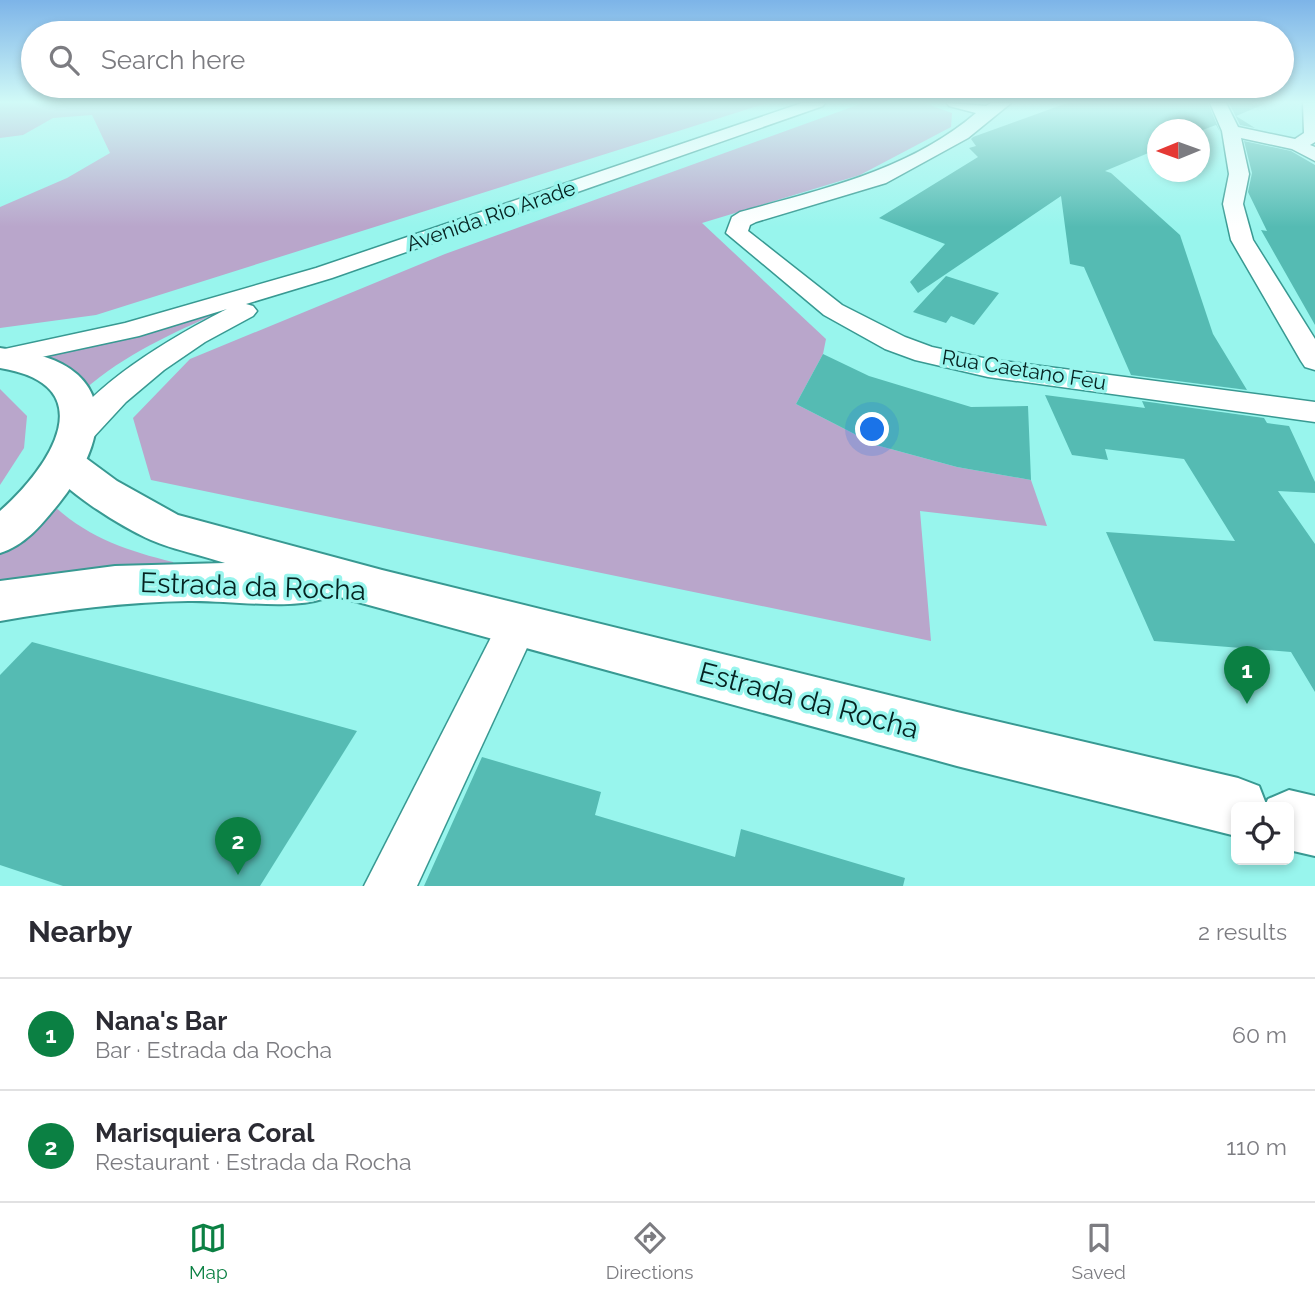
<!DOCTYPE html>
<html lang="en">
<head>
<meta charset="utf-8">
<style>
  body { margin:0; font-family:Raleway,sans-serif; background:#f2f2f3; color:#2b2b33 }
  .controls { position:absolute; right:21px; bottom:21px; display:grid; overflow:hidden; border-radius:10px; box-shadow:0 4px 10px #0003 }
  .controls button { width:63px; height:63px; display:grid; place-items:center; padding:0; border:0; border-bottom:2px solid #e1e1e2; background:#fff; color:#2b2b33; font:35px sans-serif }
  .compass { position:absolute; left:1147px; top:119px; width:63px; height:63px; border-radius:50%; background:#fff; box-shadow:0 4px 10px #0003; rotate:269deg }
  .you { position:absolute; left:873px; top:430px; width:24px; height:24px; margin:-18px; border:5px solid #fff; border-radius:50%; background:#1a73e8; box-shadow:0 0 0 10px #1a73e833 }
  .badge { display:grid; place-items:center; width:46px; height:46px; border-radius:50%; background:#0b8043; color:#fff; font-size:23px; font-weight:700 }
  .pin { position:absolute; translate:-50% -58px; filter:drop-shadow(0 2px 4px #0008) }
  .pin::after { content:''; position:absolute; top:37px; width:24px; height:21px; background:inherit; clip-path:polygon(0 0,100% 0,50% 100%) }
  .list { margin:0; padding:0; list-style:none }
  h2 { display:flex; justify-content:space-between; align-items:center; height:91px; margin:0; padding:0 28px; font-size:30px }
  h2 small { font-size:23px; font-weight:400; color:#7c7c81 }
  .list li { display:grid; grid-template-columns:46px 1fr auto; gap:21px; align-items:center; box-sizing:border-box; height:112px; padding:0 28px; border-top:2px solid #e1e1e2 }
  .list b { display:block; font-size:26px; white-space:nowrap }
  .list p { margin:0; font-size:23px; white-space:nowrap; color:#7c7c81 }
  .list em { font-size:23px; font-style:normal; color:#7c7c81 }
  .icon { flex:none; width:38px; height:38px; fill:none; stroke:currentColor; stroke-width:2; stroke-linecap:round; stroke-linejoin:round }
  .map { position:relative; flex:none; width:1315px; height:886px; overflow:hidden }
  .search { position:absolute; background:#fff; box-shadow:0 4px 10px #0003; left:21px; right:21px; top:21px; height:77px; display:flex; align-items:center; gap:18px; box-sizing:border-box; padding:0 24px; border-radius:38px; color:#7c7c81; font-size:26px }
  .sheet { height:315px; background:#fff }
  nav { display:flex; justify-content:space-around; align-items:center; box-sizing:border-box; height:98px; border-top:2px solid #e1e1e2; background:#fff; font-size:19px; color:#7c7c81 }
  nav a { display:grid; justify-items:center; gap:4px }
  nav .on { color:#0b8043 }
  .map>svg:first-child { display:block }
  .green { fill:#b9a6cb }
  .building { fill:#55bbb3 }
  .lines { fill:none; stroke-linecap:round; stroke-linejoin:round }
  .minor-casing { stroke:#389992; stroke-width:3 }
  .tertiary-casing { stroke:#389992; stroke-width:4 }
  .secondary-casing { stroke:#389992; stroke-width:4 }
  .minor { fill:#fff; fill-rule:evenodd }
  .tertiary { fill:#fff; fill-rule:evenodd }
  .secondary { fill:#fff; fill-rule:evenodd }
  .labels { text-anchor:middle; stroke-width:7; stroke-linejoin:round; paint-order:stroke }
  .far-street-label { font-size:21px; fill:#052321; stroke:#98f5ed }
  .near-street-label { font-size:28px; fill:#052321; stroke:#98f5ed }
</style>
</head>
<body>
<div class="map">
<svg width="1315" height="886" viewBox="0 0 1315 886">
  <rect width="100%" height="100%" fill="#98f5ed"/>
  <g class="green">
    <path d="M0,103h767l-671,212 -96,13v-121l67,-29 43,-25 -18,-38 -39,3 -30,17 -23,3z"/>
    <path d="M863,103h61l28,10 -1,14 -91,48 -158,48 124,116 -3,15 -27,50 80,41 81,22 74,13 16,46 -127,-15 11,130 -780,-161 -18,-62 57,-59 255,-105z"/>
    <path d="M218,307l4,4c-49,22 -97,43 -138,79l-40,-33 106,-26z"/>
    <path d="M0,389l27,27 -3,32 -24,37z"/>
    <path d="M54,506c35,32 74,45 119,56l3,5 -176,23v-37z"/>
  </g>
  <g class="building">
    <path d="M1067,103h141l12,29 -4,-7 -16,6 -42,-1v19l-53,22 6,2 69,62 33,99 34,56 -116,-15 -47,-108 -14,-3 -9,-68 -143,97 -8,-11 35,-38 -66,-26 99,-61 -9,-9 7,-2 -5,-7 2,-2z"/>
    <path d="M1229,103h38l-31,13 19,12 -15,-3z"/>
    <path d="M1244,141l47,10 24,14v160l-54,-95 6,1 -19,-39 4,-19z"/>
    <path d="M946,276l53,17 -25,32 -23,-9 -5,7 -33,-11z"/>
    <path d="M823,354l46,22 102,31 57,-1 3,74 -74,-13 -81,-22 -80,-41z"/>
    <path d="M1045,395l100,13 -3,-7 122,17 3,5 22,3 26,56v11l-37,-2 37,53v148l-24,-40 -137,-11 -48,-109 129,9 -51,-82 -79,-10 3,11 -36,-5z"/>
    <path d="M32,642l325,89 -97,155h-197l-63,-21v-190z"/>
    <path d="M482,757l119,35 -6,23 140,42 6,-28 164,49 -2,8h-479z"/>
  </g>
  <g class="lines">
    <defs>
      <g id="minor">
        <path d="M802,103h23l-2,3 -491,172 -86,26 7,2 4,5 -4,5 -48,26 -41,28 -38,32 -37,40 -11,3 -11,-3 -5,-8c32,-52 112,-98 165,-125l-88,27 -139,30v-16l125,-27 191,-55z"/>
        <path d="M947,103l39,3 5,-3h20l-43,35 -82,45 -130,39 -6,3 -2,6 94,74 63,32 27,10 56,12 327,43v20l-327,-45 -73,-17 -30,-11 -61,-34 -98,-82 6,-16 8,-5c83,-23 170,-42 236,-99l-27,-7z"/>
        <path d="M1210,103h16l12,24 57,12 9,-6 -1,-30h12v39l-5,3 5,2v14l-23,-12 -51,-11 8,36 -6,30 10,36 62,99v31l-10,-3 -4,-6 -70,-121 -8,-36 6,-30 -7,-43z"/>
        <path d="M518,607l14,5 6,12 -121,262h-53l140,-274z"/>
      </g>
      <path id="tertiary" d="M65,449l14,4 38,28 61,34 204,55 575,142 281,66 21,8 7,18 2,-5 21,-9 26,6v60l-26,-6v-43h-53v29l-279,-70 -632,-173 -3,6c-32,11 -96,1 -134,2 -63,1 -126,9 -188,20v-40l115,-15 110,-3c-24,-8 -51,-13 -74,-23 -29,-13 -90,-50 -106,-77l6,-10z"/>
      <path id="secondary" d="M0,348c21,3 43,6 62,16 60,32 30,98 -2,138 -17,21 -34,43 -60,51v-42c50,-44 105,-126 0,-143z"/>
    </defs>
    <use href="#minor" class="minor-casing"/>
    <use href="#tertiary" class="tertiary-casing"/>
    <use href="#secondary" class="secondary-casing"/>
    <use href="#minor" class="minor"/>
    <use href="#tertiary" class="tertiary"/>
    <use href="#secondary" class="secondary"/>
  </g>
  <linearGradient id="sky" x2="0" y2="1"><stop stop-color="#7db4e8"/><stop offset="0.45" stop-color="#d1faf7"/><stop offset="1" stop-color="#d1faf7" stop-opacity="0"/></linearGradient>
  <rect width="1315" height="227" fill="url(#sky)"/>
  <g class="labels">
    <g class="far-street-label">
      <text transform="translate(491 216) rotate(-19)" y="7">Avenida Rio Arade</text>
      <text transform="translate(1024 370) rotate(9)" y="7">Rua Caetano Feu</text>
    </g>
    <g class="near-street-label">
      <text transform="translate(253 586) rotate(2)" y="10">Estrada da Rocha</text>
      <text transform="translate(809 700) rotate(15)" y="10">Estrada da Rocha</text>
    </g>
  </g>
</svg>
<div class="controls">
<button><svg class="icon" aria-label="locate" viewBox="0 0 24 24"><circle cx="12" cy="12" r="6"/><path d="M12 2v4M12 18v4M2 12h4M18 12h4"/></svg></button>
</div>
<svg class="compass" viewBox="-18 -18 36 36"><path d="M0-13l5 13h-10z" fill="#e53935"/><path d="M0 13l5-13h-10z" fill="#7c7c81"/></svg>
<div class="you"></div>
<div class="pin badge" style="left:1247px;top:704px">1</div>
<div class="pin badge" style="left:238px;top:875px">2</div>
<div class="search"><svg class="icon" aria-label="search" viewBox="0 0 24 24"><circle cx="10" cy="10" r="6"/><path d="M15 15l6 6"/></svg>Search here</div>
</div>
<section class="sheet">
<h2>Nearby<small>2 results</small></h2>
<ul class="list">
<li><span class="badge">1</span><div><b>Nana's Bar</b><p>Bar · Estrada da Rocha</p></div><em>60 m</em></li>
<li><span class="badge">2</span><div><b>Marisquiera Coral</b><p>Restaurant · Estrada da Rocha</p></div><em>110 m</em></li>
</ul>
</section>
<nav>
<a class="on"><svg class="icon" aria-label="map" viewBox="0 0 24 24"><path d="M3 6l6-2 6 2 6-2v14l-6 2-6-2-6 2zM9 4v14M15 6v14"/></svg>Map</a>
<a><svg class="icon" aria-label="directions" viewBox="0 0 24 24"><path d="M12 3l9 9-9 9-9-9zM9 14v-3h6M13 9l2 2-2 2"/></svg>Directions</a>
<a><svg class="icon" aria-label="saved" viewBox="0 0 24 24"><path d="M7 4h10v16l-5-4-5 4z"/></svg>Saved</a>
</nav>
</body>
</html>
